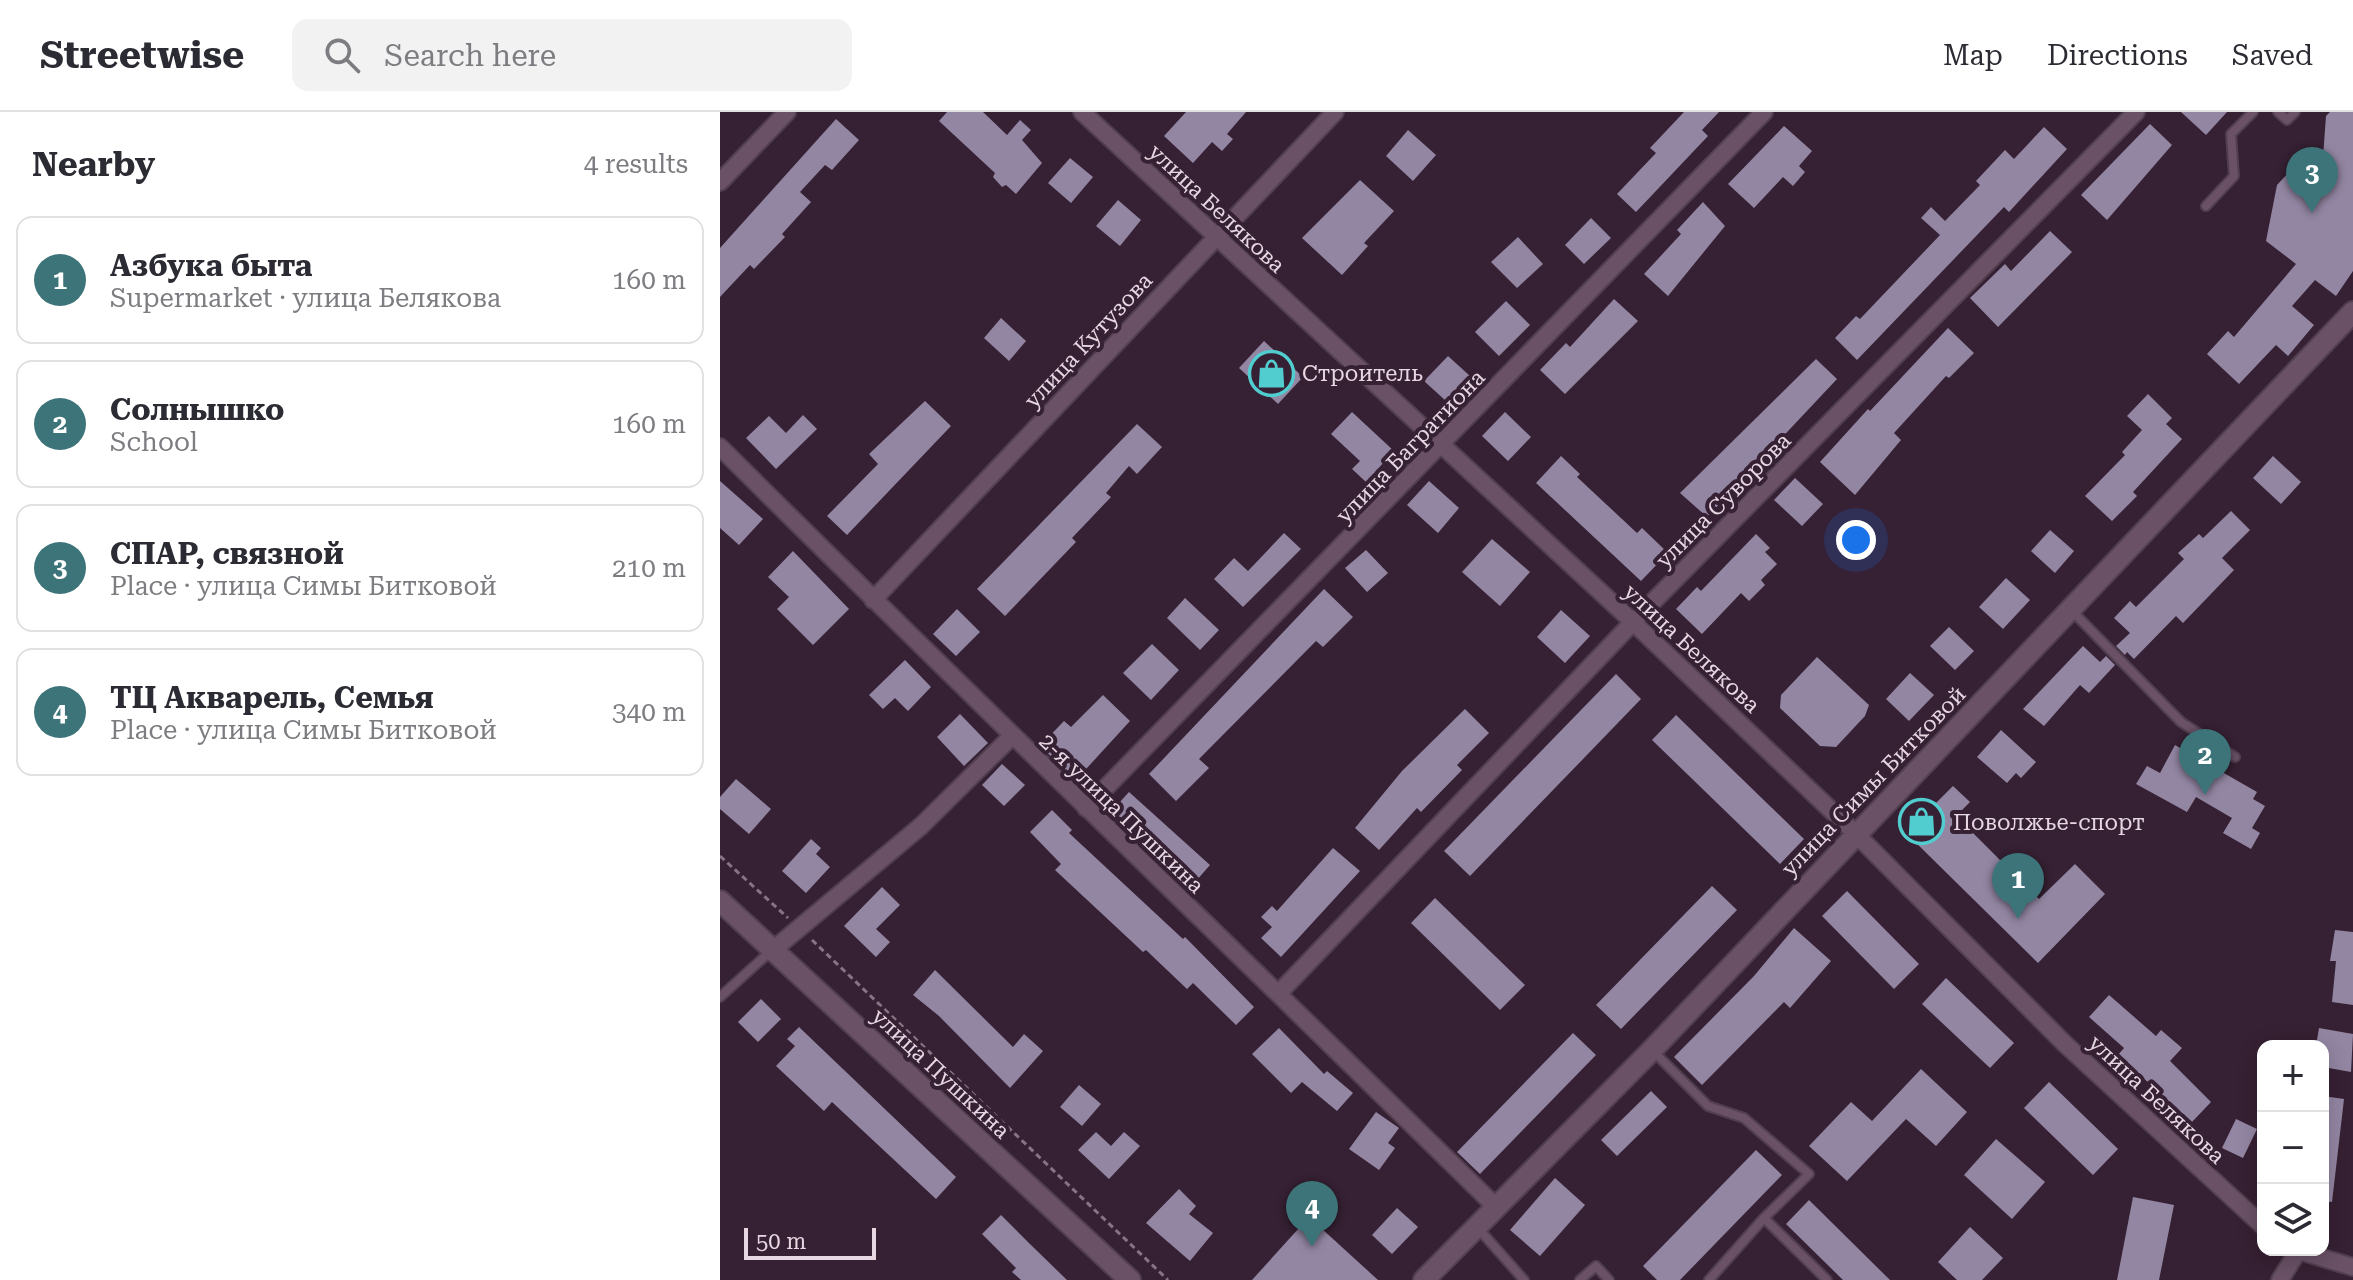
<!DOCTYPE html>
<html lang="en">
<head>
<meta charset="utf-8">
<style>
  body { margin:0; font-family:"Roboto Serif",serif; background:#f2f2f3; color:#2b2b33 }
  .controls { position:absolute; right:24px; bottom:24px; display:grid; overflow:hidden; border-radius:16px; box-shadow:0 4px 20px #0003 }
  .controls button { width:72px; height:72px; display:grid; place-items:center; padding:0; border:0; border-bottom:2px solid #e1e1e2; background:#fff; color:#2b2b33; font:40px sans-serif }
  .scale { position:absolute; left:24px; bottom:20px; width:132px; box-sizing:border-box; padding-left:8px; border:4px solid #e6d7e3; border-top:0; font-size:22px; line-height:28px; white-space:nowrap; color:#e6d7e3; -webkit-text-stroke:6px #362033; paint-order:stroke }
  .you { position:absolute; left:1136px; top:428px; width:28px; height:28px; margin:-20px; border:6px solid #fff; border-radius:50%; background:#1a73e8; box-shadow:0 0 0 12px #1a73e833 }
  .badge { display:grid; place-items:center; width:52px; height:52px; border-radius:50%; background:#3d7479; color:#fff; font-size:26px; font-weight:700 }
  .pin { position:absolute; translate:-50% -66px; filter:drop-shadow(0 2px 4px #0008) }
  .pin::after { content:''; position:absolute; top:42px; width:28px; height:24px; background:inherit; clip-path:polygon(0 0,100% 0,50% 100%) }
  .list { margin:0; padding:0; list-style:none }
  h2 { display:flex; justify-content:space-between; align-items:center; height:104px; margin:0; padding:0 32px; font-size:34px }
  h2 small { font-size:26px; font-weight:400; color:#7c7c81 }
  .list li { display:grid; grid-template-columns:52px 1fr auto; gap:24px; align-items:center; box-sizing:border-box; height:128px; margin:0 16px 16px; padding:0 16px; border:2px solid #e1e1e2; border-radius:16px }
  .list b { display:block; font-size:30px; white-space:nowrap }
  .list p { margin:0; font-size:26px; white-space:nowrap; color:#7c7c81 }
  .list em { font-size:26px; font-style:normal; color:#7c7c81 }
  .icon { flex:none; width:44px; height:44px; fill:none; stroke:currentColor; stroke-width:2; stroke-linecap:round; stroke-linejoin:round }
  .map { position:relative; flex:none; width:1633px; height:1168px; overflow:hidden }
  header { display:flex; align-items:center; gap:48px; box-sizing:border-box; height:112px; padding:0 40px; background:#fff; border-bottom:2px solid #e1e1e2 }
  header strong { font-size:38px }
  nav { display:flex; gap:44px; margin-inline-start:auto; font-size:28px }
  .search { width:560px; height:72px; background:#f2f2f3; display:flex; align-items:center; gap:20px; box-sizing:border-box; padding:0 28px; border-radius:16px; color:#7c7c81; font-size:30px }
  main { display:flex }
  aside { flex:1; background:#fff }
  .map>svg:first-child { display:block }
  .building { fill:#9386a3 }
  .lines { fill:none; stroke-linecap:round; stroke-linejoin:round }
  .service-casing { stroke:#513f4f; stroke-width:12 }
  .minor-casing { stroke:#513f4f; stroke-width:20 }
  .tertiary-casing { stroke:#513f4f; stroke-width:24 }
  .path { stroke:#867383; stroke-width:3; stroke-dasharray:6 4; stroke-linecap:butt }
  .service { stroke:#6a5166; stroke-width:8 }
  .minor { stroke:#6a5166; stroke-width:16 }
  .tertiary { stroke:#6a5166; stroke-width:20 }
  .labels { text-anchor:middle; stroke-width:8; stroke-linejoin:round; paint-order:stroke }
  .street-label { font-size:22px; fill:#e6d7e3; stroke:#362033 }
  .poi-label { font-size:22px; fill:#e6d7e3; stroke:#362033; text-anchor:start }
</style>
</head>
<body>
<header>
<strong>Streetwise</strong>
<div class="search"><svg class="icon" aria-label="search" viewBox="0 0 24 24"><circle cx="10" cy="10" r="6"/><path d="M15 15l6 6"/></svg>Search here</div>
<nav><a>Map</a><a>Directions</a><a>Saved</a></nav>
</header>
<main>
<aside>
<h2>Nearby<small>4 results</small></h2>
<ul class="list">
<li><span class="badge">1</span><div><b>Азбука быта</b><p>Supermarket · улица Белякова</p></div><em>160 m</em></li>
<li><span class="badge">2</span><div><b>Солнышко</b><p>School</p></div><em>160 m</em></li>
<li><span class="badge">3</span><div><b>СПАР, связной</b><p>Place · улица Симы Битковой</p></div><em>210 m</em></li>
<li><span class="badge">4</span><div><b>ТЦ Акварель, Семья</b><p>Place · улица Симы Битковой</p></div><em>340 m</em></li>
</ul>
</aside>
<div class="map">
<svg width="1633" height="1168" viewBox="0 0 1633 1168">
  <rect width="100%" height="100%" fill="#362033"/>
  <g class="building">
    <path d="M227,0h36l24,23 13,-15 11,10 -9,10 20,23 -26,31 -10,-9 -4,2 -9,-10 2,-4 -56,-52z"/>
    <path d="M466,0h60l-19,22 6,5 -11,12 -10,-9 -19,21 -29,-27z"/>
    <path d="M964,0h35l-17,18 6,6 -72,76 -19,-18 39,-41 -6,-5z"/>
    <path d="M1461,0h46l-21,23z"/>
    <path d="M1610,0h23v159l-17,25 -21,-16 -23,26 22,19 -26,31 -12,-11 -37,39 -32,-30 21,-23 6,6 62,-73 -30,-23 11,-56 27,-29 19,1 3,-41z"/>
    <path d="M116,7l23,21 -27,30 -7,-5 -25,27 11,10 -29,32 3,3 -31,32 -4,-4 -30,32v-49z"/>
    <path d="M1430,12l22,21 -65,75 -26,-25z"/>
    <path d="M1064,14l28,25 -13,15 6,6 -12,14 -10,-9 -29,31 -26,-24z"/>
    <path d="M1324,15l23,22 -58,63 -5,-5 -147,153 -22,-22 21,-22 4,3 80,-84 -19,-17 10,-11 14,14 35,-36 -4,-4 29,-31 9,9z"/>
    <path d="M688,18l28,25 -23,26 -27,-25z"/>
    <path d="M350,46l23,19 -22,26 -23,-20z"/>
    <path d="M640,68l34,31 -30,32 4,3 -26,29 -40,-37z"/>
    <path d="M398,88l23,20 -21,26 -24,-20z"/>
    <path d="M983,90l22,24 -57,70 -24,-22 37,-40 -4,-4z"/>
    <path d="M871,106l20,20 -27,26 -19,-19z"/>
    <path d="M1330,119l22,21 -74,75 -28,-29 35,-34 6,7z"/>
    <path d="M798,125l25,27 -26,24 -26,-26z"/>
    <path d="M894,187l24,22 -73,73 -25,-24 26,-27 4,4z"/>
    <path d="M786,189l24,24 -31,31 -24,-24z"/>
    <path d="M281,206l25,23 -17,20 -25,-23z"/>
    <path d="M1228,216l26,25 -25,25 -3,-2 -52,57 7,7 -46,55 -35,-33 48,-53 2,2z"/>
    <path d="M544,229l39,36 -25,27 -39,-36z"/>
    <path d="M728,244l22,20 -24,25 -22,-20z"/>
    <path d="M1096,247l21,20 -130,138 -27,-24z"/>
    <path d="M1428,282l24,24 -6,6 16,15 -49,53 4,4 -25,25 -27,-25 40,-41 -3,-3 20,-22 -15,-14z"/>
    <path d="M205,289l26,25 -104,109 -20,-19 51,-52 -9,-10z"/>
    <path d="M632,300l42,39 -28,31 -14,-13 8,-8 -29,-27z"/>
    <path d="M785,300l26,25 -23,24 -26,-25z"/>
    <path d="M83,303l14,14 -41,40 -30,-31 23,-22 17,17z"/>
    <path d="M417,312l25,23 -25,27 -8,-8 -23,27 5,4 -39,41 4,4 -71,74 -28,-27z"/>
    <path d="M841,344l19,18 -3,3 60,56 5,-5 26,25 -27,28 -105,-98z"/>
    <path d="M1553,344l28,26 -20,22 -28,-26z"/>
    <path d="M1075,366l28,26 -21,22 -28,-26z"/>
    <path d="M0,369l43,38 -24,26 -19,-17z"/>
    <path d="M709,369l30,27 -21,25 -31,-28z"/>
    <path d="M1511,399l19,19 -28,28 12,12 -51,53 -7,-7 -42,43 -7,-7 -2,3 -9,-9 14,-13 -16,-15 16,-17 6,6 48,-48 -6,-6 21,-19 4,4z"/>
    <path d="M1330,418l24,21 -19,22 -24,-22z"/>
    <path d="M564,421l17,16 -58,58 -29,-28 20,-21 14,13z"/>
    <path d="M1036,422l14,14 -5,4 12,12 -16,16 4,5 -16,16 -8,-8 -39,41 -26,-25 21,-22 4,4z"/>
    <path d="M772,427l38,33 -30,34 -38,-34z"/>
    <path d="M646,438l22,23 -21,19 -22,-24z"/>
    <path d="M73,439l56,58 -36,36 -36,-36 12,-12 -21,-20z"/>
    <path d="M1286,466l24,22 -27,29 -24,-22z"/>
    <path d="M604,477l29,28 -30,30 -7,-6 -117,118 10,9 -33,33 -27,-27z"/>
    <path d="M465,486l34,32 -19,20 -33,-32z"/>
    <path d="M237,497l23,23 -24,24 -23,-22z"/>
    <path d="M841,498l29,26 -25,27 -28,-26z"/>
    <path d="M1229,515l25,24 -19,19 -25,-24z"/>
    <path d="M432,532l27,26 -28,30 -28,-27z"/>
    <path d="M1363,534l17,16 6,-6 9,9 -26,28 -9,-8 -36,41 -21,-17z"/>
    <path d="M1097,545l52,48 -4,11 -29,31 -16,-1 -40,-38 1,-13z"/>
    <path d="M185,548l26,27 -23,24 -13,-13 -12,11 -14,-14z"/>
    <path d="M1190,561l24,22 -25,26 -23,-22z"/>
    <path d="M896,562l25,25 -171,177 -26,-25z"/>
    <path d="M383,583l27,26 -54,59 -36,-34 24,-25 7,6z"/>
    <path d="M745,597l24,24 -32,32 5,5 -41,42 -4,-4 -38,42 -24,-22 47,-57z"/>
    <path d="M240,602l28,29 -24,23 -27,-29z"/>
    <path d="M956,603l128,124 -24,25 -128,-124z"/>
    <path d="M1281,618l35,32 -15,16 -5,-5 -9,10 -30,-26z"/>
    <path d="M1455,633l82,47 -4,7 12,7 -13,22 8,5 -9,16 -28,-16 9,-15 -36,-21 -9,15 -51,-28 11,-18 13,7z"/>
    <path d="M282,652l23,21 -21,21 -22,-21z"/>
    <path d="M16,667l35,30 -22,25 -29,-25v-12z"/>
    <path d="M1233,674l17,16 -14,14 83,83 36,-35 30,30 -67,69 -134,-132 10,-10 2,2z"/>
    <path d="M409,680l81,73 -21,24 -80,-75z"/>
    <path d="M332,698l20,20 -3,3 114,106 2,-2 69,70 -18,18 -43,-42 -6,6 -41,-39 -3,2 -88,-82 6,-6 -31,-32z"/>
    <path d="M91,727l10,9 -5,6 14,13 -24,26 -24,-22z"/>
    <path d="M613,736l27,23 -79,86 -20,-19 11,-11 -11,-10 11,-11 5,5z"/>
    <path d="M992,774l25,24 -116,119 -25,-24z"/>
    <path d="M162,775l18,18 -24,24 14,13 -14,15 -32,-31z"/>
    <path d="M1127,779l72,73 -25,25 -72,-73z"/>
    <path d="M715,786l90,87 -25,25 -89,-87z"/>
    <path d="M1074,816l37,33 -41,47 -6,-6 -82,83 -28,-28 80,-81z"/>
    <path d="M1615,818l18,2v73l-21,-3 4,-41h-6z"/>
    <path d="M215,858l78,77 11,-13 19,17 -33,37 -71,-72 -26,-21z"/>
    <path d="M1226,866l68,65 -24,25 -68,-64z"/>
    <path d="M1389,883l47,41 5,-6 21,18 -12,13 41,41 -19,20 -74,-67 6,-7 -35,-31z"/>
    <path d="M41,887l20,20 -23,23 -20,-20z"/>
    <path d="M79,915l157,150 -20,22 -104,-97 -8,9 -48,-45 19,-20 -8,-7z"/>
    <path d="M559,916l45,46 3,-3 26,22 -16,18 -35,-29 -11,11 -39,-39z"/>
    <path d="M1599,916l34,6 -2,38 -28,-5v-21h-7z"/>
    <path d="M853,921l23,22 -116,119 -23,-22z"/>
    <path d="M1201,957l46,43 -31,34 -30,-27 -59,62 -38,-35 42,-44 21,19z"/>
    <path d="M1329,970l69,67 -25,26 -69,-67z"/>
    <path d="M359,973l22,19 -19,22 -22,-19z"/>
    <path d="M931,979l16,16 -50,49 -16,-16z"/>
    <path d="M1603,984l21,3 -12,103 -9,-1z"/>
    <path d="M656,1000l23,16 -11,15 7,5 -16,22 -30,-21z"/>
    <path d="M1516,1007l21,10 -14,29 -21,-10z"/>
    <path d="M376,1020l15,14 13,-14 16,14 -31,33 -31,-29z"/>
    <path d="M1276,1027l49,43 -33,37 -48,-44z"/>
    <path d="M1036,1038l26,25 -102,105h-23l-14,-14z"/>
    <path d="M835,1066l30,27 -45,51 -30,-26z"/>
    <path d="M459,1077l17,17 -7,8 24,19 -23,28 -44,-38z"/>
    <path d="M1413,1085l41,8 -15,75h-42z"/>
    <path d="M1089,1088l81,80h-47l-57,-56z"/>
    <path d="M677,1096l21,19 -26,27 -20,-19z"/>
    <path d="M281,1103l30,30 36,35h-46l-9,-8 4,-4 -34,-34z"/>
    <path d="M589,1105l69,63h-126z"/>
    <path d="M1250,1115l33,31 -21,22h-25l-19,-18z"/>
  </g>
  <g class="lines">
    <defs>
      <g id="service">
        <path d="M1558,0l9,8 8,-8"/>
        <path d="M1486,94l28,-30 -3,-42 22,-22"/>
        <path d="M1352,499l109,111 54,35"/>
        <path d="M0,885l52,-47"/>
        <path d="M932,938l56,56 36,12 65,56 -45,44 63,62"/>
        <path d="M757,1115l47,53"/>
        <path d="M860,1168l16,-14 13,14"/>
        <path d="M989,1168l55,-62"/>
      </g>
      <g id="minor">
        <path d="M362,0l551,510 222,211 210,211 198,182"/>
        <path d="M0,70l67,-70"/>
        <path d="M0,335c257,256 518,506 776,760"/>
        <path d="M153,488l462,-488"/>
        <path d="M366,696l678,-696"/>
        <path d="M53,838l148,-124 90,-89"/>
        <path d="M559,881l354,-371 503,-510"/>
        <path d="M1576,1138l57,17"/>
        <path d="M1560,1168l18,-29"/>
      </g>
      <g id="tertiary">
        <path d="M0,789l410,379"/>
        <path d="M704,1168l228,-230 701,-738"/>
      </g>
    </defs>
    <use href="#service" class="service-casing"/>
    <use href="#minor" class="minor-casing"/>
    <use href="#tertiary" class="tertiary-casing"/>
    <g class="path">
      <path d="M0,744l68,62"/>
      <path d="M92,828l356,340"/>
    </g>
    <use href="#service" class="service"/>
    <use href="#minor" class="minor"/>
    <use href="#tertiary" class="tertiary"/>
  </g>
  <defs>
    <symbol id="shop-ring" viewBox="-11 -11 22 22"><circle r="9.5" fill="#362033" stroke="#52cdcf" stroke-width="1.5"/><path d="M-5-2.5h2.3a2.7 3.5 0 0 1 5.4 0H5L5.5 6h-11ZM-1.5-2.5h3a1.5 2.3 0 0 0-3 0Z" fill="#52cdcf"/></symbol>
  </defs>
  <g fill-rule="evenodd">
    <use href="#shop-ring" x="526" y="236" width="51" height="51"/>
    <use href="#shop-ring" x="1176" y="684" width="51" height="51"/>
  </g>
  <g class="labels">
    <g class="street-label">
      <text transform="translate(497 96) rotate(43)" y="8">улица Белякова</text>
      <text transform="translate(368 228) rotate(-47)" y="8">улица Кутузова</text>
      <text transform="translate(690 334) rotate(-46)" y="8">улица Багратиона</text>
      <text transform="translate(1003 388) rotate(-45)" y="8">улица Суворова</text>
      <text transform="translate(972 536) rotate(43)" y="8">улица Белякова</text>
      <text transform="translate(1153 669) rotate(-46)" y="8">улица Симы Битковой</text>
      <text transform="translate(402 701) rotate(44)" y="8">2-я улица Пушкина</text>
      <text transform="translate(221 961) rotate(43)" y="8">улица Пушкина</text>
      <text transform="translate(1437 987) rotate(43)" y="8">улица Белякова</text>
    </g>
    <g class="poi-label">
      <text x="582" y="269">Строитель</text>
      <text x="1233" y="718">Поволжье-спорт</text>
    </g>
  </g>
</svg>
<div class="controls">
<button>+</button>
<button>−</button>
<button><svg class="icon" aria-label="layers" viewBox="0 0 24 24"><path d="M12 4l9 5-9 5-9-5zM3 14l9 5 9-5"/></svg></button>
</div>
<div class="scale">50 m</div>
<div class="you"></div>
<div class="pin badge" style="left:1298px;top:807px">1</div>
<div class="pin badge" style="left:1485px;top:683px">2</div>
<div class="pin badge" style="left:1592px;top:101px">3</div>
<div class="pin badge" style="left:592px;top:1135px">4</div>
</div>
</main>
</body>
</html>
